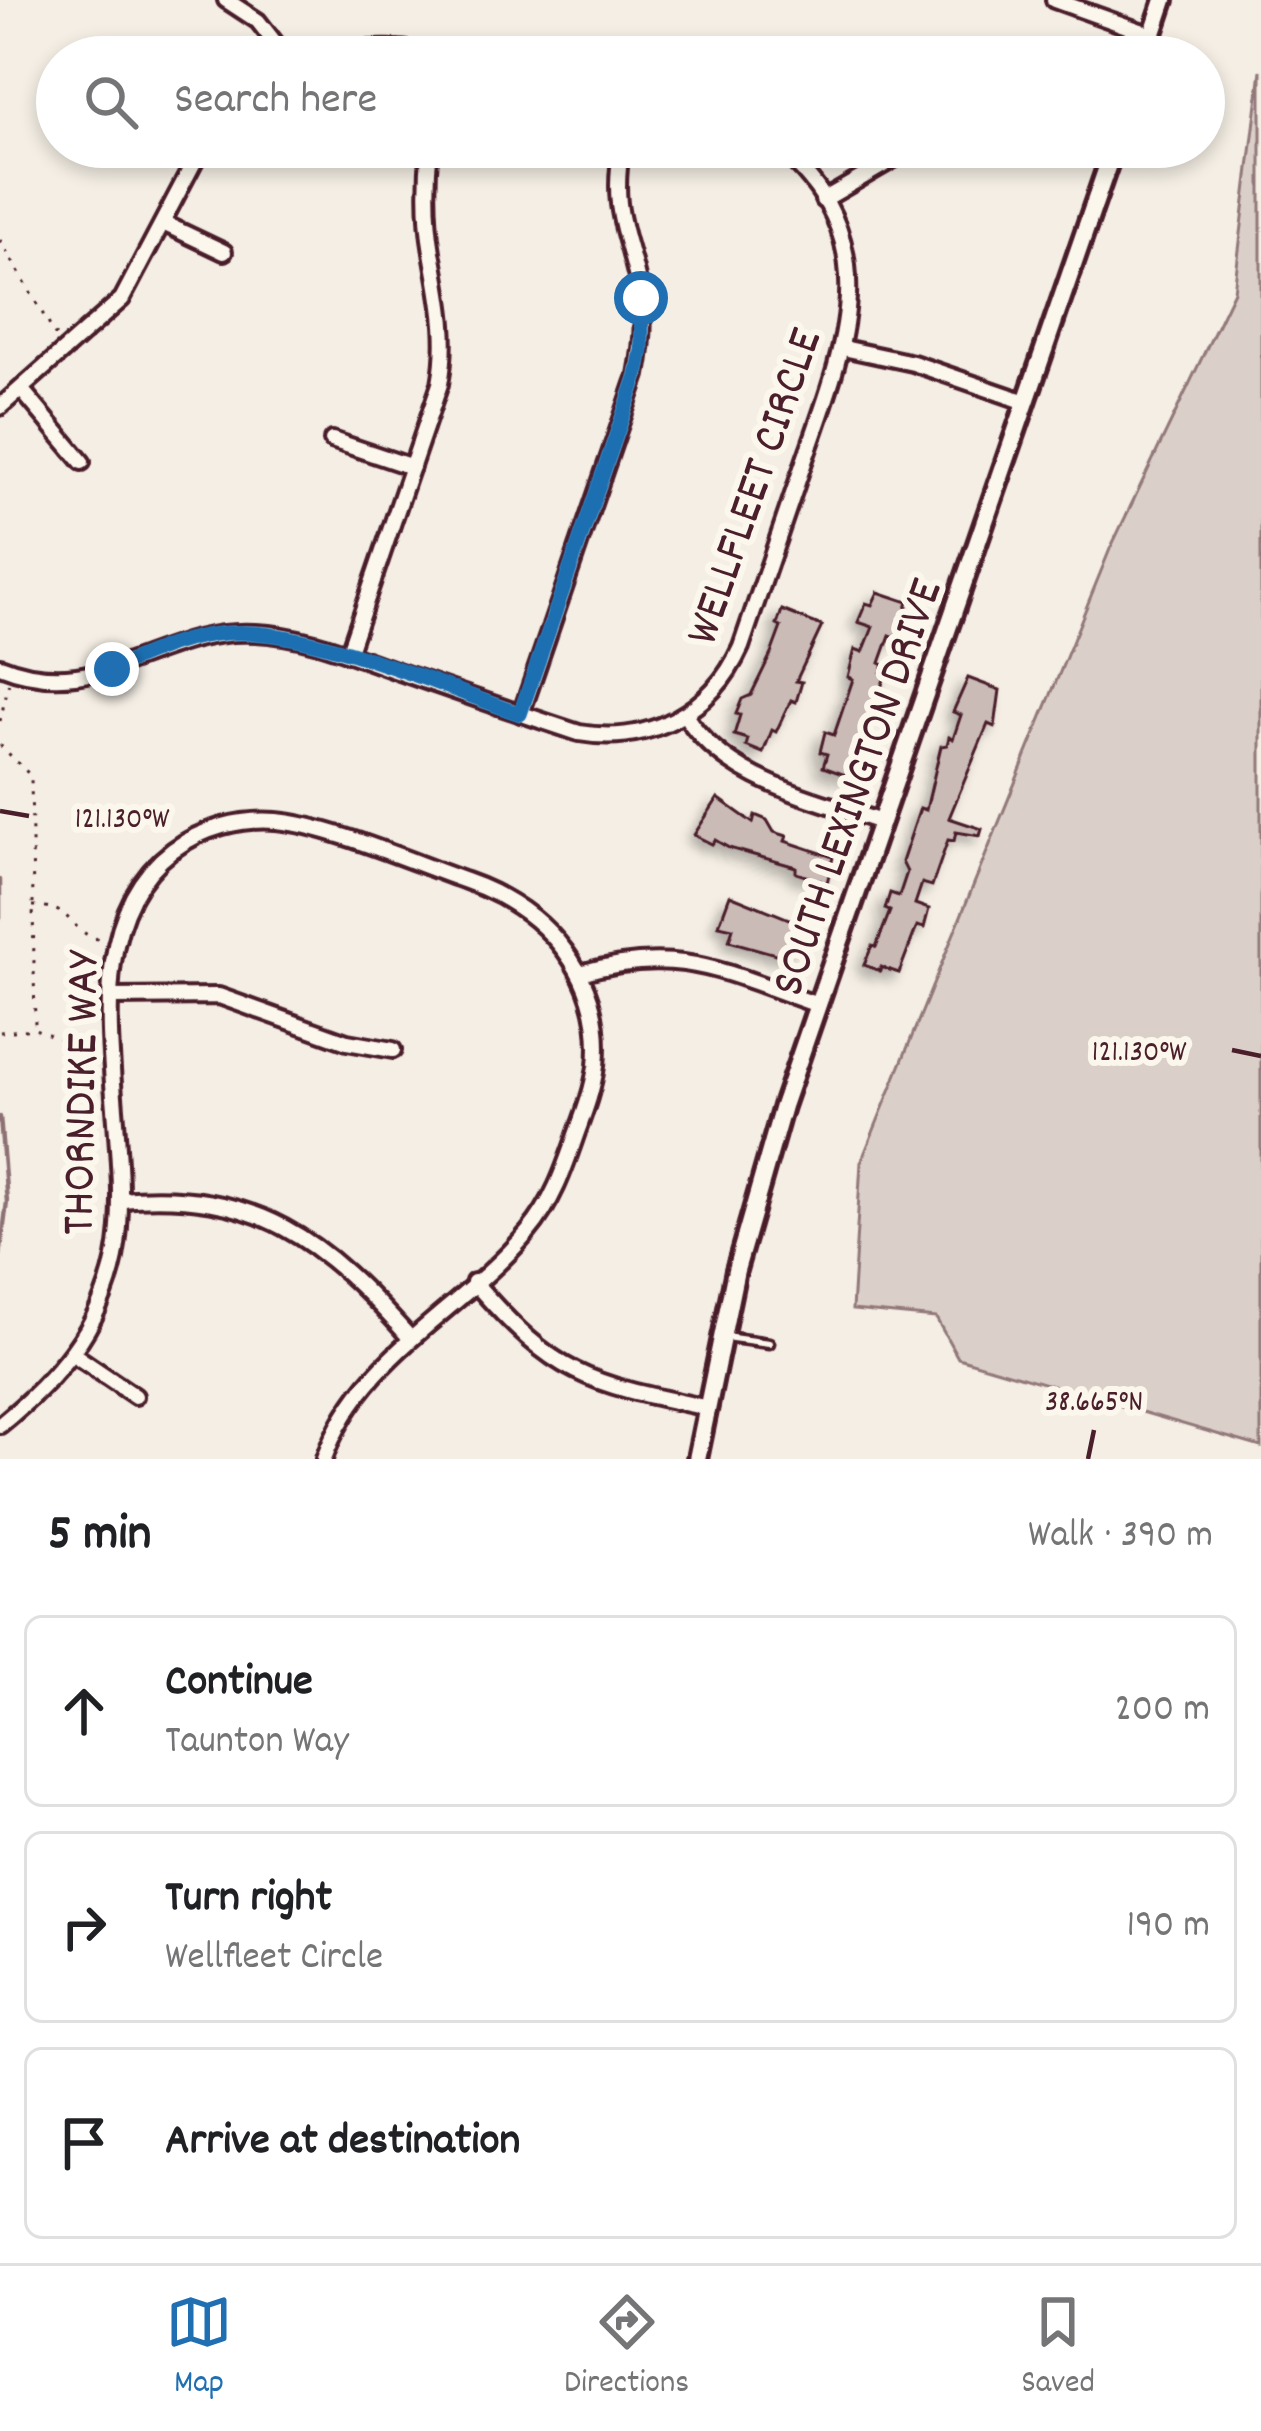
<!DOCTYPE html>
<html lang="en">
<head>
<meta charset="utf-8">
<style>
  body { margin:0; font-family:Dekko,sans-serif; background:#f6f6f6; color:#202124 }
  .stop { position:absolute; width:36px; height:36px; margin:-27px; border:9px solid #1f6fb2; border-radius:50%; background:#fff }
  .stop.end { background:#1f6fb2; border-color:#fff; box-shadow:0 3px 12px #0008 }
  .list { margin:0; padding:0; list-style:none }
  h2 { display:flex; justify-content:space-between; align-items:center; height:156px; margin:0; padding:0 48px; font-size:51px }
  h2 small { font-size:39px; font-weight:400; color:#757577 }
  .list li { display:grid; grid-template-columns:78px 1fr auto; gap:36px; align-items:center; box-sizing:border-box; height:192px; margin:0 24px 24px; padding:0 24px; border:3px solid #e0e0e0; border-radius:18px }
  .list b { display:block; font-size:45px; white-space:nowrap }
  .list p { margin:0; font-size:39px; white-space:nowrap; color:#757577 }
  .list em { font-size:39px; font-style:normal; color:#757577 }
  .icon { flex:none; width:66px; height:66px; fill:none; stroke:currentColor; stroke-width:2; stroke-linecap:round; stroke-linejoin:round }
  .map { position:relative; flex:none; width:1261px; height:1459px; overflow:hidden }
  .search { position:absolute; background:#fff; box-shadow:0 6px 18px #0003; left:36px; right:36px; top:36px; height:132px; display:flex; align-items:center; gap:30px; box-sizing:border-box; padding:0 42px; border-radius:66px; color:#757577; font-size:45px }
  .sheet { height:804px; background:#fff }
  nav { display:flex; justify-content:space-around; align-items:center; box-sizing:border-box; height:168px; border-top:3px solid #e0e0e0; background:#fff; font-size:33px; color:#757577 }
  nav a { display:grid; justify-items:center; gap:6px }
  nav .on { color:#1f6fb2 }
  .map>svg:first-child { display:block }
  .green { fill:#dbd0c9; stroke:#92787a; stroke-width:3 }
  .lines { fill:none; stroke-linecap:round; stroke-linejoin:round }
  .stream { stroke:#8d7174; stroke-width:4.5 }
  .building { fill:#cabbb6; stroke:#4a1f2b; stroke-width:3; filter:url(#shadow) }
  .service-casing { stroke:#4a1f2b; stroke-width:15 }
  .minor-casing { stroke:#4a1f2b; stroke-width:22 }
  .tertiary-casing { stroke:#4a1f2b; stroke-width:26 }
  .path { stroke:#4a1f2b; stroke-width:3; stroke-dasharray:3 9; stroke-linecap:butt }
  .service { stroke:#fbf7ec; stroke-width:6 }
  .minor { stroke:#fbf7ec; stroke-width:14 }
  .tertiary { stroke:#fbf7ec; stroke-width:16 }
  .route { stroke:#1f6fb2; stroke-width:15 }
  .ticks { fill:none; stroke:#4a1f2b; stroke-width:4.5 }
  .labels { text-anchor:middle; stroke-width:12; stroke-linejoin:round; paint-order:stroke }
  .street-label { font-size:48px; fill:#4a1f2b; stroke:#fbf7ec }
  .ticks-label { font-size:30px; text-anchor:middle; fill:#4a1f2b; stroke:#fbf7ec; stroke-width:12; stroke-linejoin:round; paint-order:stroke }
</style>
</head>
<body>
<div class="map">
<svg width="1261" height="1459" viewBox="0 0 1261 1459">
  <defs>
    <filter id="shadow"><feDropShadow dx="-7" dy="7" stdDeviation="6" flood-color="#0004"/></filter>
  </defs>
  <rect width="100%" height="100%" fill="#f4eee4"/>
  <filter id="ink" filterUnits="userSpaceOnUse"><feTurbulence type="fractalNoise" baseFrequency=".00833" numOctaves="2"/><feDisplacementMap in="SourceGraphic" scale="24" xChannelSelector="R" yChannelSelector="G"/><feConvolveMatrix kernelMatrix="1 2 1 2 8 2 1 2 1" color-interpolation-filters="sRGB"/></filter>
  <g filter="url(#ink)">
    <path class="green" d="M1261,70v1377l-303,-89 -22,-40 -84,-8 9,-148 249,-613 124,-258z"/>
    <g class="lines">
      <g class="stream">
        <path d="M0,880v37"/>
        <path d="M0,1117l7,85 -7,54"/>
      </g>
    </g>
    <g class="building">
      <path d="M878,592l30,10 -6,20 4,1 -6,16 -10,-4 -10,28 4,2 -3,7 5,2 -7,19 5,2 -5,12 -6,1 -12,33 8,3 -6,16 -5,-1 -7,18 -28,-10 4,-13 -7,-2 5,-20 9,3 19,-56 -5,-2 7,-28 8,3 10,-25 -15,-5 8,-19 6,2z"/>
      <path d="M782,610l40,16 -26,55 6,1 -6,20 -5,-2 -15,32 -4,-2 -9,23 -17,-7 2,-7 -14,-4 6,-20 -4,-1 6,-15 9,-4 20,-41 10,-27 -4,-2z"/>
      <path d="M968,678l32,12 -5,37 -7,-3 -39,94 33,11 -2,7 -24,-4 -2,9 -6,-1 -16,46 -10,-3 -7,21 14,5 -5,19 -7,-2 -18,47 -18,-6 -1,4 -16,-6 8,-19 4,1 14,-36 -5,-2 5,-16 9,3 8,-24 -5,-10 18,-54 6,2 15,-64 6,-1 2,-8 4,2 8,-24 -8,-3z"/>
      <path d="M718,798l35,25 2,-8 12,5 7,12 13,4 -2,5 48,16 -6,26 -31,-10v-6l-67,-19 -14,-8 -3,4 -18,-9z"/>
      <path d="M730,895l79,32 -6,19 -9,-3 -8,14 -57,-16 4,-13 -14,-3z"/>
    </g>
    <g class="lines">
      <defs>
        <path id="service" d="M725,1337l44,6"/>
        <g id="minor">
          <path d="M226,0l32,21 28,36"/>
          <path d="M1054,0l98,35"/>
          <path d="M322,57c45,-13 88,-9 134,0"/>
          <path d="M823,200l76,-44"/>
          <path d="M163,223l61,29"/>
          <path d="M843,348l70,15 113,39"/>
          <path d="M21,389l61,73"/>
          <path d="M0,407l122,-108 80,-152"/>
          <path d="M332,440l80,27"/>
          <path d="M348,654l92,-270c9,-48 0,-85 -8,-132 -6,-35 -6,-70 -2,-105"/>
          <path d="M0,666c99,40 157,-39 256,-33 49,2 95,22 141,38 60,21 121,42 182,62 70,12 133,-21 162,-86 21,-62 42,-123 63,-185 40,-114 86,-222 -26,-315"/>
          <path d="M521,714l116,-339c5,-26 8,-51 4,-77 -10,-61 -32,-83 -19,-151"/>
          <path d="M685,715c43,67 125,82 196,107"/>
          <path d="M580,973c100,-29 145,0 238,32"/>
          <path d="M112,997l107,-1 128,46 46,8"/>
          <path d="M120,1200c138,-12 203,40 290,138"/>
          <path d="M474,1282c83,96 114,101 234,126"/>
          <path d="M73,1354l62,42"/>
          <path d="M0,1425c56,-46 100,-95 115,-168 25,-124 -57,-320 58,-407 30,-22 67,-32 103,-29 52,4 138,42 190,60 81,28 139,96 130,185 -3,24 -12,47 -20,69 -12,35 -24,69 -48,97 -67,80 -168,123 -204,227"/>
        </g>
        <g id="tertiary">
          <path d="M1145,57l19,-57"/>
          <path d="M697,1459l39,-189 47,-164 331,-959"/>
        </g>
      </defs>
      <use href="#service" class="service-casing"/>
      <use href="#minor" class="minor-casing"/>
      <use href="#tertiary" class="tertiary-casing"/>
      <g class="path">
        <path d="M0,240l58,100"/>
        <path d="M0,721l9,-39"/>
        <path d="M0,745l31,31 4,253"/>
        <path d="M33,906c42,0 34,26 68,34"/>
        <path d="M0,1032l35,-3 64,25"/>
      </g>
      <use href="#service" class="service"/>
      <use href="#minor" class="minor"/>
      <use href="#tertiary" class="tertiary"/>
    </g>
  </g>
  <g class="lines" filter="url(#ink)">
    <path class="route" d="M112,669c37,-16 73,-33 114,-36 83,-7 214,53 294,81l117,-339 5,-25 -1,-52"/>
  </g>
  <path class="ticks" d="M0,811l29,5M1232,1050l29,6M1088,1459l6,-29"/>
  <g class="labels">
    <g class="street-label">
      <text transform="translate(750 485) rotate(-71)" y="17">WELLFLEET CIRCLE</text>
      <text transform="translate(853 786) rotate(-71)" y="17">SOUTH LEXINGTON DRIVE</text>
      <text transform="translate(77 1093) rotate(-89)" y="17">THORNDIKE WAY</text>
    </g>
  </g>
  <g class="ticks-label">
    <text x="122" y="827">121.130°W</text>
    <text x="1139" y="1060">121.130°W</text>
    <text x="1094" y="1410">38.665°N</text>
  </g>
</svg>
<div class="stop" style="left:641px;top:298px"></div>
<div class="stop end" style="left:112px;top:669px"></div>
<div class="search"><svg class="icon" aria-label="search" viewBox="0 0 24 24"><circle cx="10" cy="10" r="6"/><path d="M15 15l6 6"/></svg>Search here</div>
</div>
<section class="sheet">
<h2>5 min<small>Walk · 390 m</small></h2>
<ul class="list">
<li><svg class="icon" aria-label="ahead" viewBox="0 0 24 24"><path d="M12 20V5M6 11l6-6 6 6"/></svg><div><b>Continue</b><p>Taunton Way</p></div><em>200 m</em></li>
<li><svg class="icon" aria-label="right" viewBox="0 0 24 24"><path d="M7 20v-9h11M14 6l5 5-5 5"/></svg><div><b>Turn right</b><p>Wellfleet Circle</p></div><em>190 m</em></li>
<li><svg class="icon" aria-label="arrive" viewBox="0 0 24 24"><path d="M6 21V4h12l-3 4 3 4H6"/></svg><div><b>Arrive at destination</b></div></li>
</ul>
</section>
<nav>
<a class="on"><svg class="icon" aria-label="map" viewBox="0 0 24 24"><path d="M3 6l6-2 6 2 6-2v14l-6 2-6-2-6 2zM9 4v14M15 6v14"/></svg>Map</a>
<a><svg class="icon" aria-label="directions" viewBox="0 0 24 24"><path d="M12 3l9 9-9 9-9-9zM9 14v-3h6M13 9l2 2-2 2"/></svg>Directions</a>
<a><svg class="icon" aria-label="saved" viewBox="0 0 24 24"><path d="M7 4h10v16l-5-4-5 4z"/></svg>Saved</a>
</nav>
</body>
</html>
